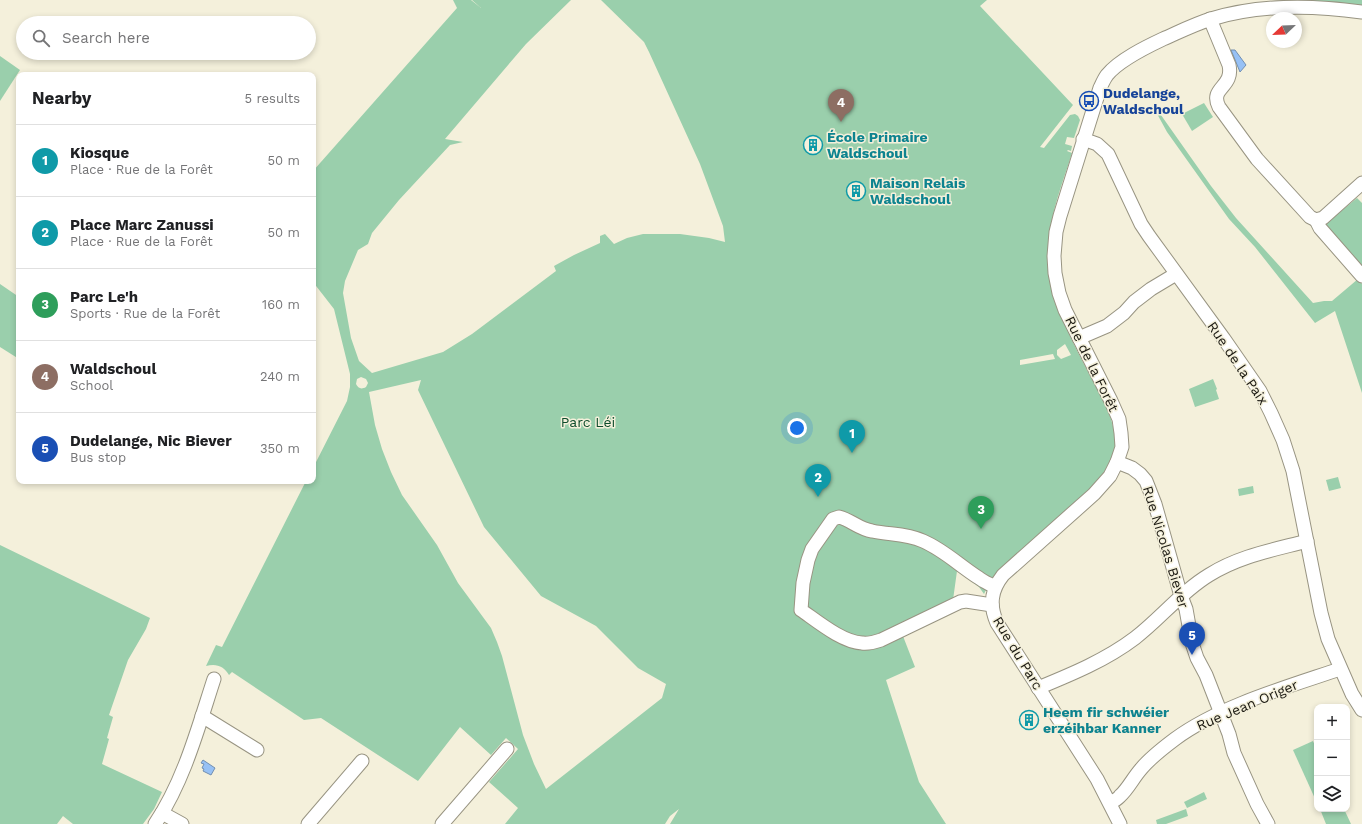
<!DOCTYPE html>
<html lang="en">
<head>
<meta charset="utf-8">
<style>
  body { margin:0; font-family:"Work Sans",sans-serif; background:#f2f2f2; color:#202124 }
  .controls { position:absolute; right:12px; bottom:12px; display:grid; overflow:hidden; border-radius:8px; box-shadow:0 2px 6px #0003 }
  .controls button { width:36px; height:36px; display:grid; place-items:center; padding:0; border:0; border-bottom:1px solid #e0e0e0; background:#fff; color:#202124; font:20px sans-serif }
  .compass { position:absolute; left:1266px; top:12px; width:36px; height:36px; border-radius:50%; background:#fff; box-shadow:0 2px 6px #0003; rotate:247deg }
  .you { position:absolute; left:797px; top:428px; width:14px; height:14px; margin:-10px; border:3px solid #fff; border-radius:50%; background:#1a73e8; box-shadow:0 0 0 6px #1a73e833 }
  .badge { display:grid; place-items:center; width:26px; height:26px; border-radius:50%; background:#2a7418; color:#fff; font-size:13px; font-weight:700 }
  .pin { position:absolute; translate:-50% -33px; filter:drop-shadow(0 1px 2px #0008) }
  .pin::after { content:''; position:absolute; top:21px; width:14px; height:12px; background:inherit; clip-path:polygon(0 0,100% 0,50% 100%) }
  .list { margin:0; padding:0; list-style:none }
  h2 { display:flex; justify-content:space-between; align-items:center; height:52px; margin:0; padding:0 16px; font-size:17px }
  h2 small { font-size:13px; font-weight:400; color:#757577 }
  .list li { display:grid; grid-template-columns:26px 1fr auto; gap:12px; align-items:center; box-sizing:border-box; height:72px; padding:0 16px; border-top:1px solid #e0e0e0 }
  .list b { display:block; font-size:15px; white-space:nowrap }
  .list p { margin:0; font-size:13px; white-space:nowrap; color:#757577 }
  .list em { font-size:13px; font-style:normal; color:#757577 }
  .icon { flex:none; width:22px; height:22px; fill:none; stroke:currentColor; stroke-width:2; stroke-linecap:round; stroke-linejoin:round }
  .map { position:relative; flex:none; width:1362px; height:824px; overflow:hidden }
  .search { position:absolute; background:#fff; box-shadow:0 2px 6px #0003; left:16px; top:16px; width:300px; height:44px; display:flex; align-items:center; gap:10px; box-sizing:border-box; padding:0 14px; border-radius:22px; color:#757577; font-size:15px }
  .panel { position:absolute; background:#fff; box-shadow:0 2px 6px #0003; left:16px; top:72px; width:300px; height:412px; border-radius:8px }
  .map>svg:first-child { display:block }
  .green { fill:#9acfac; fill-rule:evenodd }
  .water { fill:#97c1f5; stroke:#728fb1 }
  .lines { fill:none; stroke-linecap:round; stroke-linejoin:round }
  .minor-casing { stroke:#989482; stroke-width:15 }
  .minor { stroke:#fff; stroke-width:13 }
  .labels { text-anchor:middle; stroke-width:3; stroke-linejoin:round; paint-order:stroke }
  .transit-label { font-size:14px; font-weight:bold; fill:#164399; stroke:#f4f0db; text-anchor:start }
  .culture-label { font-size:14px; font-weight:bold; fill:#0d838f; stroke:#f4f0db; text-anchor:start }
  .street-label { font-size:14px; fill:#1b1912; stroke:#f4f0db }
  .park-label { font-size:14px; fill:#0d4c2b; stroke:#f4f0db }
</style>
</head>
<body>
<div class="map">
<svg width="1362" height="824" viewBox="0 0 1362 824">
  <rect width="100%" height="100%" fill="#f4f0db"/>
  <g class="green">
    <path d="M453,0h18l10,8 -9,-8h99l-45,44 -81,95 18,3 -13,3 -51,55 -27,33 -4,11 -10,6 -13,31 -2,12 8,45 8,23 13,12 71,-21 29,-18 84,-63 -2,-5 20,-11 26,-12v-7l5,-2 9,10 13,-6 16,-4h37l29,4 16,4 -2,-16 -23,-62 -51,-112 -5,-10 -43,-42h386l-7,6 93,99 -33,42 4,1 26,-33 5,-1 3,2 2,4 -6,18 -7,-1 -2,7 7,2 -1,5 -3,-1 -1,1 5,2c-9,29 -21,58 -23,89 -5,58 31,112 56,162l6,15 4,15v12l-4,13 -6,12 -16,19 -90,80 -7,8 -8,16 -5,-7 -22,-16 -4,29 -52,31 14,36 -29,13 33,102 27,42h-276l9,-15 -9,7 -5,8h-160l13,-16 -29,-26 29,-33 -12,-11 -15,17 -31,-28 -42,54 -97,-63 -17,2 -72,-48 -3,3c-5,-9 -13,-12 -23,-9l10,-21 6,2 84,-166h7v-13l34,-67 3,-14v-13l-16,-65 -21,-27v-111l144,-163zM1065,344l6,11 -10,4 -4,-4v-5zM1053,354l2,5 -35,6v-5zM361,377l5,2 2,4 -2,4c-5,3 -8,1 -10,-3l1,-5zM421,380l-3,10 66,137 57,69 55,30 42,42 28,16 -4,14 -116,91 -12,-25 -11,-29 -21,-79 -5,-14 -6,-14 -33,-45 -21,-38 -35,-50 -11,-23 -9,-23 -7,-24 -6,-33z"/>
    <path d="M1298,0h64v12l-64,-6z"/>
    <path d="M0,56l20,14 -20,31z"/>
    <path d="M1204,103l9,14 -21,14 -10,-17z"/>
    <path d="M1156,108l55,78 25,32 77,85 11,-2h8l26,-22 4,5v109l-27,-82 -20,12 -60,-76 -26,-28 -62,-87 -12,-22z"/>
    <path d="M1357,198l5,5v67l-39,-44z"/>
    <path d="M0,284l19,13v62l-19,-12z"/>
    <path d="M1213,379l4,10 -1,1 3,9 -24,8 -6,-18z"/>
    <path d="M1338,477l3,11 -12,3 -3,-11z"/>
    <path d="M1253,486l1,7 -15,3 -1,-7z"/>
    <path d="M0,545l150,73 -4,11 -18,31 -19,55 4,2 -6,21 2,1 -7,25 60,28 -8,17 -11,15h-70l-10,-8 -6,8h-57z"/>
    <path d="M1313,741l4,9v53l-24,-53z"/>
    <path d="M1204,792l3,7 -20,9 -3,-6z"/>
    <path d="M1186,809l2,7 -22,8h-9l-1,-4z"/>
    <path d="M1320,809h24l7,15h-25z"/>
  </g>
  <g class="water">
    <path d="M1231,50h4l11,15 -6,7z"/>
    <path d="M203,760l12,8 -4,7 -8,-4 1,-2 -2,-1 2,-4 -3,-1z"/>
  </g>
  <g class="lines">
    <defs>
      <g id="minor">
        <path d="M1210,19l19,46c5,23 -20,22 -10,42l38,52 53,58 6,3 7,-2 39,-35"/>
        <path d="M1083,139l14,5 11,10 33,70 8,12 75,103 36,52 11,22 12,27 10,31 28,142 7,26 24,55 10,16"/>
        <path d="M1316,220l4,8 42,48"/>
        <path d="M1079,338l28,-12 17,-13 10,-11 17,-13 25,-15"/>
        <path d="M1117,462l15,6 8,6 6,7 9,23 26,92 5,13 6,34 5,15 9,17 23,59 5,19 23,51 11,20"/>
        <path d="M992,605l-26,-4 -6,1 -79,38c-6,2 -13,4 -19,3 -20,-1 -45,-22 -61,-33l2,-27 5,-23 4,-11 21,-30 6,-2c12,3 20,12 33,14 18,4 33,2 51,10 21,9 37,25 56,37 5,4 11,6 16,9"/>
        <path d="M1038,688c34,-14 68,-28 97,-50 26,-20 46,-46 74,-63 30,-19 64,-25 98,-34"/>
        <path d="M202,716l55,34"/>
        <path d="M1110,803c3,-2 8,-4 10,-7 8,-7 13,-18 21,-27 9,-11 22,-21 34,-30 45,-33 112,-52 165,-70"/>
        <path d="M162,813l20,11"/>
        <path d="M155,824c29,-43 43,-96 59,-145"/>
        <path d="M308,824l54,-63"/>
        <path d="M442,824l65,-75"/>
        <path d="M1120,824l-23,-45 -100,-156c-8,-18 -6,-33 6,-48l91,-81 16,-18 7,-14 5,-15 -1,-14 -2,-14 -8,-18 -46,-91 -6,-17 -4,-20 -1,-17 2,-24 4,-16 40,-128c2,-4 4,-9 7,-13 12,-15 39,-28 56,-36 16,-7 32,-15 48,-20 49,-15 101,-14 151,-7"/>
      </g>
    </defs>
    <use href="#minor" class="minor-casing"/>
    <use href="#minor" class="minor"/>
  </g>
  <defs>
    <symbol id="bus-ring" viewBox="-11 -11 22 22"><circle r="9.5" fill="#f4f0db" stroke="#1a4fb4" stroke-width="1.5"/><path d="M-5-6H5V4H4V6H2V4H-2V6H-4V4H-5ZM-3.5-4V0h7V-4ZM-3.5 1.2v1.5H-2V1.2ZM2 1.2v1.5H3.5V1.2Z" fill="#1a4fb4"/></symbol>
    <symbol id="building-ring" viewBox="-11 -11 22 22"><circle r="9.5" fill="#f4f0db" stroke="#0f9aa8" stroke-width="1.5"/><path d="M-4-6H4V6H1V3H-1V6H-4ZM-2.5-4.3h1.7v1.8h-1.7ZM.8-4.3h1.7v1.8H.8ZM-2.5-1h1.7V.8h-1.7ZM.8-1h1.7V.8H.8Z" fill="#0f9aa8"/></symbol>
  </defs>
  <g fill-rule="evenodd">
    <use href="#bus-ring" x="1078" y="90" width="22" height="22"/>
    <use href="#building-ring" x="802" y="134" width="22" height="22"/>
    <use href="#building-ring" x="845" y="180" width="22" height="22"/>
    <use href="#building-ring" x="1018" y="709" width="22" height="22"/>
  </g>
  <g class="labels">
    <g class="transit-label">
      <text x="1103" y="98">Dudelange,<tspan x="1103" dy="16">Waldschoul</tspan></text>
    </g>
    <g class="culture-label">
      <text x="827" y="142">École Primaire<tspan x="827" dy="16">Waldschoul</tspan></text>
      <text x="870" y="188">Maison Relais<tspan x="870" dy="16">Waldschoul</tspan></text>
      <text x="1043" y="717">Heem fir schwéier<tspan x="1043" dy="16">erzéihbar Kanner</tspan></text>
    </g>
    <g class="street-label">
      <text transform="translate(1238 363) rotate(56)" y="5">Rue de la Paix</text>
      <text transform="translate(1092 364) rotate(64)" y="5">Rue de la Forêt</text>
      <text transform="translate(1166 547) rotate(73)" y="5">Rue Nicolas Biever</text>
      <text transform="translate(1018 653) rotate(59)" y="5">Rue du Parc</text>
      <text transform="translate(1247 705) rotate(-23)" y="5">Rue Jean Origer</text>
    </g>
    <g class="park-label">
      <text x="588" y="427">Parc Léi</text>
    </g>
  </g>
</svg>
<div class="controls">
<button>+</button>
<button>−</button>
<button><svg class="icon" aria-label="layers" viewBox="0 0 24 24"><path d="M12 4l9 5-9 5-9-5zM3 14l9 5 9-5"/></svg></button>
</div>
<svg class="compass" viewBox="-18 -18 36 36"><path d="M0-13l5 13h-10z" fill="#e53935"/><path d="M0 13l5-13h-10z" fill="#757577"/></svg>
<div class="you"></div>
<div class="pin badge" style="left:852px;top:453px;background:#0f9aa8">1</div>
<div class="pin badge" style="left:818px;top:497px;background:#0f9aa8">2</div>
<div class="pin badge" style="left:981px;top:529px;background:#2e9e5b">3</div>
<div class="pin badge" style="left:841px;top:122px;background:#8d6e63">4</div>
<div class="pin badge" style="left:1192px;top:655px;background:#1a4fb4">5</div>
<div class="search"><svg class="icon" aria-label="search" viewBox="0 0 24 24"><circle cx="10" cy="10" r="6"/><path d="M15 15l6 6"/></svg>Search here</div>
<section class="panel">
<h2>Nearby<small>5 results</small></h2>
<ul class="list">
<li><span class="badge" style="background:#0f9aa8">1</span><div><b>Kiosque</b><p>Place · Rue de la Forêt</p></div><em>50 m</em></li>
<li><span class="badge" style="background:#0f9aa8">2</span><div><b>Place Marc Zanussi</b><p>Place · Rue de la Forêt</p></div><em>50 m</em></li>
<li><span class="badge" style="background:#2e9e5b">3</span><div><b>Parc Le'h</b><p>Sports · Rue de la Forêt</p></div><em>160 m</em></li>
<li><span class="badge" style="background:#8d6e63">4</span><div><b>Waldschoul</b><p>School</p></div><em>240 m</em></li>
<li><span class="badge" style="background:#1a4fb4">5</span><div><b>Dudelange, Nic Biever</b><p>Bus stop</p></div><em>350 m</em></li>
</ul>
</section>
</div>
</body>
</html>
